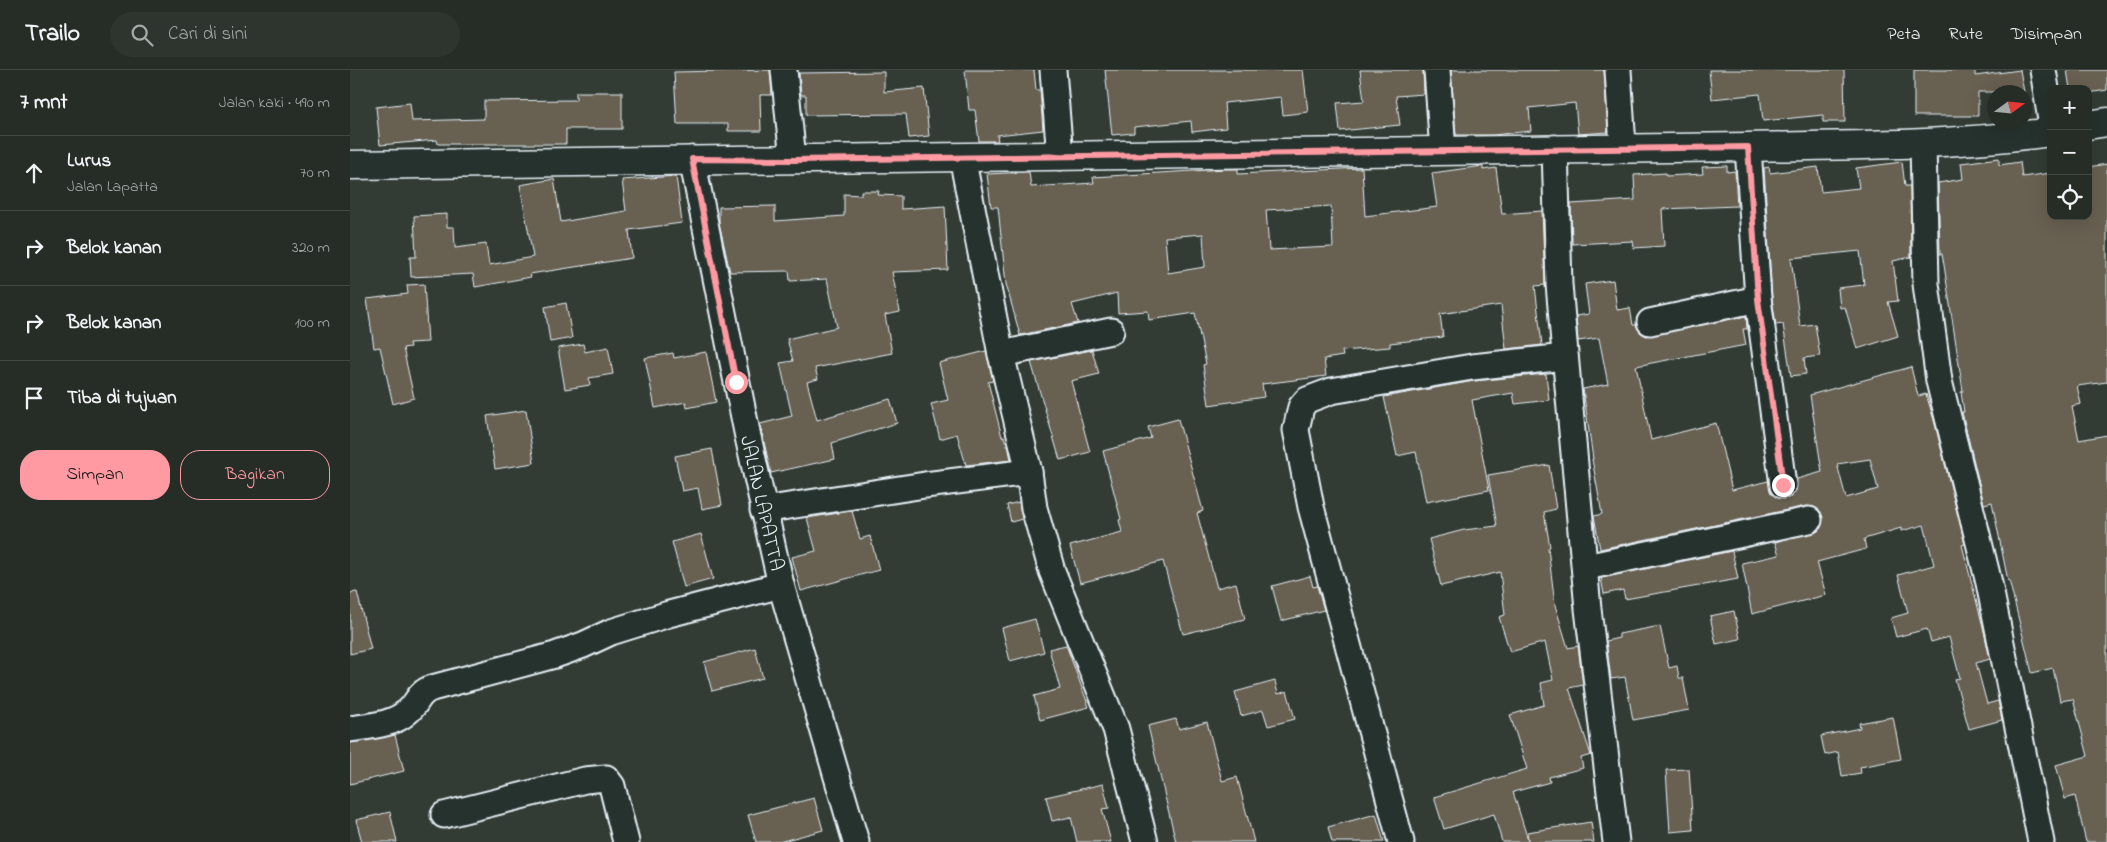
<!DOCTYPE html>
<html lang="id">
<head>
<meta charset="utf-8">
<style>
  body { margin:0; font-family:"Indie Flower",sans-serif; background:#2e352f; color:#f1f3f6 }
  .controls { position:absolute; right:15px; top:15px; display:grid; overflow:hidden; border-radius:10px; box-shadow:0 5px 20px #0002 }
  .controls button { width:45px; height:45px; display:grid; place-items:center; padding:0; border:0; border-bottom:1px solid #424944; background:#262d27; color:#f1f3f6; font:25px sans-serif }
  .compass { position:absolute; left:1637px; top:15px; width:45px; height:45px; border-radius:50%; background:#262d27; box-shadow:0 5px 20px #0002; rotate:75deg }
  .stop { position:absolute; width:15px; height:15px; margin:-11px; border:4px solid #ff9aa2; border-radius:50%; background:#fff }
  .stop.end { background:#ff9aa2; border-color:#fff; box-shadow:0 1px 5px #0008 }
  .list { margin:0; padding:0; list-style:none }
  h2 { display:flex; justify-content:space-between; align-items:center; height:65px; margin:0; padding:0 20px; font-size:21px }
  h2 small { font-size:16px; font-weight:400; color:#a4a8a7 }
  .list li { display:grid; grid-template-columns:32px 1fr auto; gap:15px; align-items:center; box-sizing:border-box; height:75px; padding:0 20px; border-top:1px solid #424944 }
  .list b { display:block; font-size:19px; white-space:nowrap }
  .list p { margin:0; font-size:16px; white-space:nowrap; color:#a4a8a7 }
  .list em { font-size:16px; font-style:normal; color:#a4a8a7 }
  .actions { display:flex; gap:10px; padding:15px 20px }
  .actions a { flex:1; padding:11px 0; border:1px solid #ff9aa2; border-radius:20px; text-align:center; font-size:18px; color:#ff9aa2 }
  .actions .main { background:#ff9aa2; color:#111 }
  .icon { flex:none; width:28px; height:28px; fill:none; stroke:currentColor; stroke-width:2; stroke-linecap:round; stroke-linejoin:round }
  .map { position:relative; flex:none; width:1757px; height:772px; overflow:hidden }
  header { display:flex; align-items:center; gap:30px; box-sizing:border-box; height:70px; padding:0 25px; background:#262d27; border-bottom:1px solid #424944 }
  header strong { font-size:24px }
  nav { display:flex; gap:28px; margin-inline-start:auto; font-size:18px }
  .search { width:350px; height:45px; background:#2e352f; display:flex; align-items:center; gap:12px; box-sizing:border-box; padding:0 18px; border-radius:28px; color:#a4a8a7; font-size:19px }
  main { display:flex }
  aside { flex:1; background:#262d27 }
  .map>svg:first-child { display:block }
  .building { fill:#686051; stroke:#e8f1f8; fill-rule:evenodd }
  .lines { fill:none; stroke-linecap:round; stroke-linejoin:round }
  .minor-casing { stroke:#e8f1f8; stroke-width:29 }
  .secondary-casing { stroke:#e8f1f8; stroke-width:31 }
  .minor { stroke:#26332d; stroke-width:25 }
  .secondary { stroke:#26332d; stroke-width:28 }
  .route { stroke:#ff9aa2; stroke-width:6 }
  .labels { text-anchor:middle; stroke-width:4; stroke-linejoin:round; paint-order:stroke }
  .street-label { font-size:20px; fill:#e8f1f8; stroke:#26332d }
</style>
</head>
<body>
<header>
<strong>Trailo</strong>
<div class="search"><svg class="icon" aria-label="search" viewBox="0 0 24 24"><circle cx="10" cy="10" r="6"/><path d="M15 15l6 6"/></svg>Cari di sini</div>
<nav><a>Peta</a><a>Rute</a><a>Disimpan</a></nav>
</header>
<main>
<aside>
<h2>7 mnt<small>Jalan kaki · 490 m</small></h2>
<ul class="list">
<li><svg class="icon" aria-label="ahead" viewBox="0 0 24 24"><path d="M12 20V5M6 11l6-6 6 6"/></svg><div><b>Lurus</b><p>Jalan Lapatta</p></div><em>70 m</em></li>
<li><svg class="icon" aria-label="right" viewBox="0 0 24 24"><path d="M7 20v-9h11M14 6l5 5-5 5"/></svg><div><b>Belok kanan</b></div><em>320 m</em></li>
<li><svg class="icon" aria-label="right" viewBox="0 0 24 24"><path d="M7 20v-9h11M14 6l5 5-5 5"/></svg><div><b>Belok kanan</b></div><em>100 m</em></li>
<li><svg class="icon" aria-label="arrive" viewBox="0 0 24 24"><path d="M6 21V4h12l-3 4 3 4H6"/></svg><div><b>Tiba di tujuan</b></div></li>
</ul>
<div class="actions"><a class="main">Simpan</a><a>Bagikan</a></div>
</aside>
<div class="map">
<svg width="1757" height="772" viewBox="0 0 1757 772">
  <rect width="100%" height="100%" fill="#333c34"/>
  <filter id="ink" filterUnits="userSpaceOnUse"><feTurbulence type="fractalNoise" baseFrequency=".02" numOctaves="2"/><feDisplacementMap in="SourceGraphic" scale="10" xChannelSelector="R" yChannelSelector="G"/><feConvolveMatrix kernelMatrix="1 2 1 2 8 2 1 2 1" color-interpolation-filters="sRGB"/></filter>
  <g filter="url(#ink)">
    <g class="building">
      <path d="M420,0l2,25h-12l1,36h-33v-7h-51l-3,-52z"/>
      <path d="M615,0h69l2,20h4l3,40 -46,5 1,6h-19l-4,-31h-6z"/>
      <path d="M755,0h198l5,42 -25,3 -2,-18 -57,6 2,25 -34,4 -1,-11 -57,6v6l-22,2z"/>
      <path d="M1010,0h63l1,24 -28,2 4,29 -60,6 -3,-28 27,-2z"/>
      <path d="M1101,0h153l4,62 -30,2 -3,-31 -46,5 2,23 -38,4h-37z"/>
      <path d="M1359,0h135l1,52h-22v-7l-60,6 -3,-27 -48,5z"/>
      <path d="M1564,0h61v6l45,-6 4,22h-46v24h-64z"/>
      <path d="M1717,0h40v20l-19,3v-4h-18z"/>
      <path d="M534,2v20l40,-4 5,48 -20,2 -3,-24 -100,1v-20h-5l-2,-22z"/>
      <path d="M226,22h46v37h-56v15h-128l-1,-4 -57,5 -4,-38 34,-4 2,18 72,-2v-18l92,-1z"/>
      <path d="M1649,88v7l21,-3 2,15 29,-4v43h37v-49l19,-3v218l-30,4 4,18 -9,2 7,34 28,-5v407h-21l-11,-46 -10,3 -9,-34 32,-9 -15,-57 -13,2 -7,-33 -21,5 -23,-93 -1,1 -16,-79 -8,2 -22,-92h2l-3,-20 2,-1 -19,-126 -2,-11h-2l-2,-71 25,-4 -2,-16z"/>
      <path d="M1552,92l3,24h5l1,71 -18,4 5,40 -10,1 10,34 -41,13 -12,-42 -5,1 -2,-20 26,-3 -4,-34 -69,7 9,68 15,-2 5,32 -16,2 2,16 -15,2 -8,-52 -7,1 -4,-27 -8,-130 5,-1 1,6 48,-6 3,25 38,-4 -3,-20z"/>
      <path d="M1133,96v4l13,-2 6,46 40,-3 3,74 -10,1 7,59 -36,4 -5,-44 -61,9 3,23 -53,6v4l-48,4 1,5 -19,3 2,17 -64,8 2,13 -55,8 -6,-40 3,-1 -11,-51 -46,7 -1,-9 -30,2 -1,-20 -45,11 6,19 -58,12 -14,-51 -8,-77h-7l-4,-33 42,-2 2,15 63,-4 -1,-6 132,-8h13v5l124,-6 3,48 72,-9 -5,-34zM981,136l2,41 -64,3 -3,-40zM853,164l2,33 -37,6 -3,-36z"/>
      <path d="M1377,96v6l8,-1 2,35 -75,3 2,37 -30,2 -1,-7 -61,3 -1,-40 64,-4 -1,-25 32,-2v3l37,-2 -1,-7z"/>
      <path d="M326,106l6,47 -53,7 3,28 -102,16 1,3 -56,10 -2,-13 -62,3 -1,-20h6l-2,-41 33,-2v13h7l1,21 31,-4 3,21 44,-8 -13,-72 34,-6 7,43 65,-11 -4,-31z"/>
      <path d="M511,121h18l-1,4 23,1v13l44,-3 3,64 -56,2 8,40 -15,3 7,38 -77,15 3,11 -11,3 10,38 73,-21 7,24 -65,20 3,16 -64,14 -11,-49 32,-8 -12,-53 13,-2 -6,-22 50,-12 -10,-48 -37,2 -1,-10 -59,1 -11,-49v-16l56,-1v15l69,-5v-22l17,1z"/>
      <path d="M1263,210l4,30 13,-2 3,17h3l4,7 6,4 100,-20 1,13h-4l3,16 -110,21 15,74 65,-17 16,67 36,-9 3,12 6,5 7,1 7,-2 5,-7 1,-11 25,-7 -12,-77 101,-28 7,29 8,-2 8,26 31,124 -3,1 21,82 7,32 -14,4 11,41 11,-3 4,19 -33,9 -14,-50 5,-1 -11,-41 -18,5 -4,-13 -31,8 -5,-19 17,-5 -10,-38 36,-10 -10,-40 -23,6v-3l-37,11 2,10 -49,13 9,33 -74,19 -10,-51 37,-8 -4,-13 43,-11 4,-6 1,-7 -3,-7 -6,-4 -8,-1 -206,43 -6,-33 8,-2 -10,-55h1l-10,-70 25,-5 -9,-46 -21,3 -2,-25 13,-2 -4,-30zM1520,389l8,30 -32,9 -9,-34z"/>
      <path d="M74,214l4,58 -19,1 1,4 -7,1 11,50 -21,6 -13,-57 -6,1 -7,-49 41,-5 -1,-9z"/>
      <path d="M216,233l6,35 -22,4 -5,-35z"/>
      <path d="M233,274l2,8 23,-5 5,27 -24,4 1,7 -25,4 -7,-41z"/>
      <path d="M742,280l7,24 -28,7 19,71 -30,8 -29,-98z"/>
      <path d="M636,281l7,30 -5,1 14,55 2,-1 2,9h2l3,15 -45,5 -9,-31 -17,5 -9,-35 17,-4 -9,-37z"/>
      <path d="M356,282l10,50 -29,6 -1,-6 -31,6 -10,-50 28,-5 1,5z"/>
      <path d="M1196,304l3,26 -34,4 -2,-11 -41,7 17,90 -63,12 -10,-50 -19,4 -13,-59 90,-16z"/>
      <path d="M176,340l8,53 -39,6 -8,-53z"/>
      <path d="M828,349l25,92 -6,2 20,75 19,-5 9,36 -62,15 -20,-73 -83,22 -10,-37 52,-14 -3,-12 2,-1 -18,-68 48,-13 -3,-11z"/>
      <path d="M362,379l10,56 -20,4 -4,-21 -16,3 -7,-35z"/>
      <path d="M1199,395l7,44 -12,3 6,35 -2,1 7,57 13,43 10,-2 5,39 -14,3 22,67 -10,3 2,10 -34,9 1,5 -37,10 15,48 -1,-8 64,-10 3,20h-92l-8,-28 -50,15 -10,-32 93,-28 -17,-54 34,-10 -3,-22 12,-3 -8,-38 -35,10 -11,-35 6,-2 -5,-43 -59,14 -12,-47 35,-9 33,-4 -9,-51z"/>
      <path d="M669,432l3,17 -11,3 -4,-17z"/>
      <path d="M502,441l8,28 10,-3 9,34 -78,21 -9,-34 24,-6 -9,-33z"/>
      <path d="M351,464l12,45 -29,8 -12,-45z"/>
      <path d="M1382,481l6,28 -113,20 -2,-9 -19,4 -3,-16z"/>
      <path d="M960,506l3,11 4,-1 7,24 -43,11 -9,-35z"/>
      <path d="M7,522l14,57 -21,5v-61z"/>
      <path d="M1384,541l6,28 -24,5 -6,-28z"/>
      <path d="M685,549l9,33 -34,9 -8,-33z"/>
      <path d="M1310,556l9,42 8,-2 2,12h4l6,32 -56,10 -8,-43 -14,2 -5,-38 13,-3v-4z"/>
      <path d="M716,575l23,62 -49,13 -6,-24 26,-7 -11,-40z"/>
      <path d="M405,578l8,30 -51,13 -8,-29z"/>
      <path d="M925,611l3,13 9,-3 8,28 -27,7 -5,-16 -22,6 -6,-24z"/>
      <path d="M1543,647l8,42 -41,8 1,6 -19,3 -4,-24 -13,3 -4,-19 39,-8 -1,-5z"/>
      <path d="M826,649l3,10 28,-7 15,59 15,-4 17,65h-78l-28,-116z"/>
      <path d="M45,665l9,36 -54,13v-41z"/>
      <path d="M1339,699l4,61 -23,2 -4,-62z"/>
      <path d="M753,714l6,24 -7,1 9,33h-34l-6,-25 -19,4 -6,-24z"/>
      <path d="M464,728l9,32 -44,12h-23l-8,-27z"/>
      <path d="M40,742l7,30h-35l-6,-22z"/>
      <path d="M1026,744l8,28h-52l-4,-15z"/>
    </g>
    <g class="lines">
      <defs>
        <g id="minor">
          <path d="M434,0l9,90"/>
          <path d="M703,0l7,87"/>
          <path d="M1087,0l6,81"/>
          <path d="M1268,0l5,77"/>
          <path d="M1693,0l8,50"/>
          <path d="M1573,73l3,141 13,97 50,202 52,259"/>
          <path d="M1398,77l10,152 25,186"/>
          <path d="M1205,78l4,136 4,47 25,278 28,233"/>
          <path d="M612,87l39,197 28,118 5,36 18,63 64,158 29,113"/>
          <path d="M342,89l56,278 33,148 75,257"/>
          <path d="M1300,252l108,-23"/>
          <path d="M651,284l110,-23"/>
          <path d="M413,440l162,-25 104,-13"/>
          <path d="M1236,497l223,-47"/>
          <path d="M0,659c19,-3 43,-4 57,-17 12,-9 9,-18 25,-24l123,-33 28,-10 28,-13 58,-18 112,-29"/>
          <path d="M94,745l141,-35 21,-2 6,8 14,56"/>
          <path d="M1051,772l-90,-335 -15,-77 5,-23 6,-7 24,-9 141,-24 93,-10"/>
        </g>
        <g id="secondary">
          <path d="M1738,55l19,-3"/>
          <path d="M0,95l1398,-18c101,-2 203,-1 303,-15"/>
        </g>
      </defs>
      <use href="#minor" class="minor-casing"/>
      <use href="#secondary" class="secondary-casing"/>
      <use href="#minor" class="minor"/>
      <use href="#secondary" class="secondary"/>
    </g>
  </g>
  <g class="lines" filter="url(#ink)">
    <path class="route" d="M386,312l-44,-223 101,1 955,-13 10,152 25,186"/>
  </g>
  <g class="labels">
    <g class="street-label">
      <text transform="translate(413 433) rotate(77)" y="7">JALAN LAPATTA</text>
    </g>
  </g>
</svg>
<div class="controls">
<button>+</button>
<button>−</button>
<button><svg class="icon" aria-label="locate" viewBox="0 0 24 24"><circle cx="12" cy="12" r="6"/><path d="M12 2v4M12 18v4M2 12h4M18 12h4"/></svg></button>
</div>
<svg class="compass" viewBox="-18 -18 36 36"><path d="M0-13l5 13h-10z" fill="#e53935"/><path d="M0 13l5-13h-10z" fill="#a4a8a7"/></svg>
<div class="stop" style="left:386px;top:312px"></div>
<div class="stop end" style="left:1433px;top:415px"></div>
</div>
</main>
</body>
</html>
